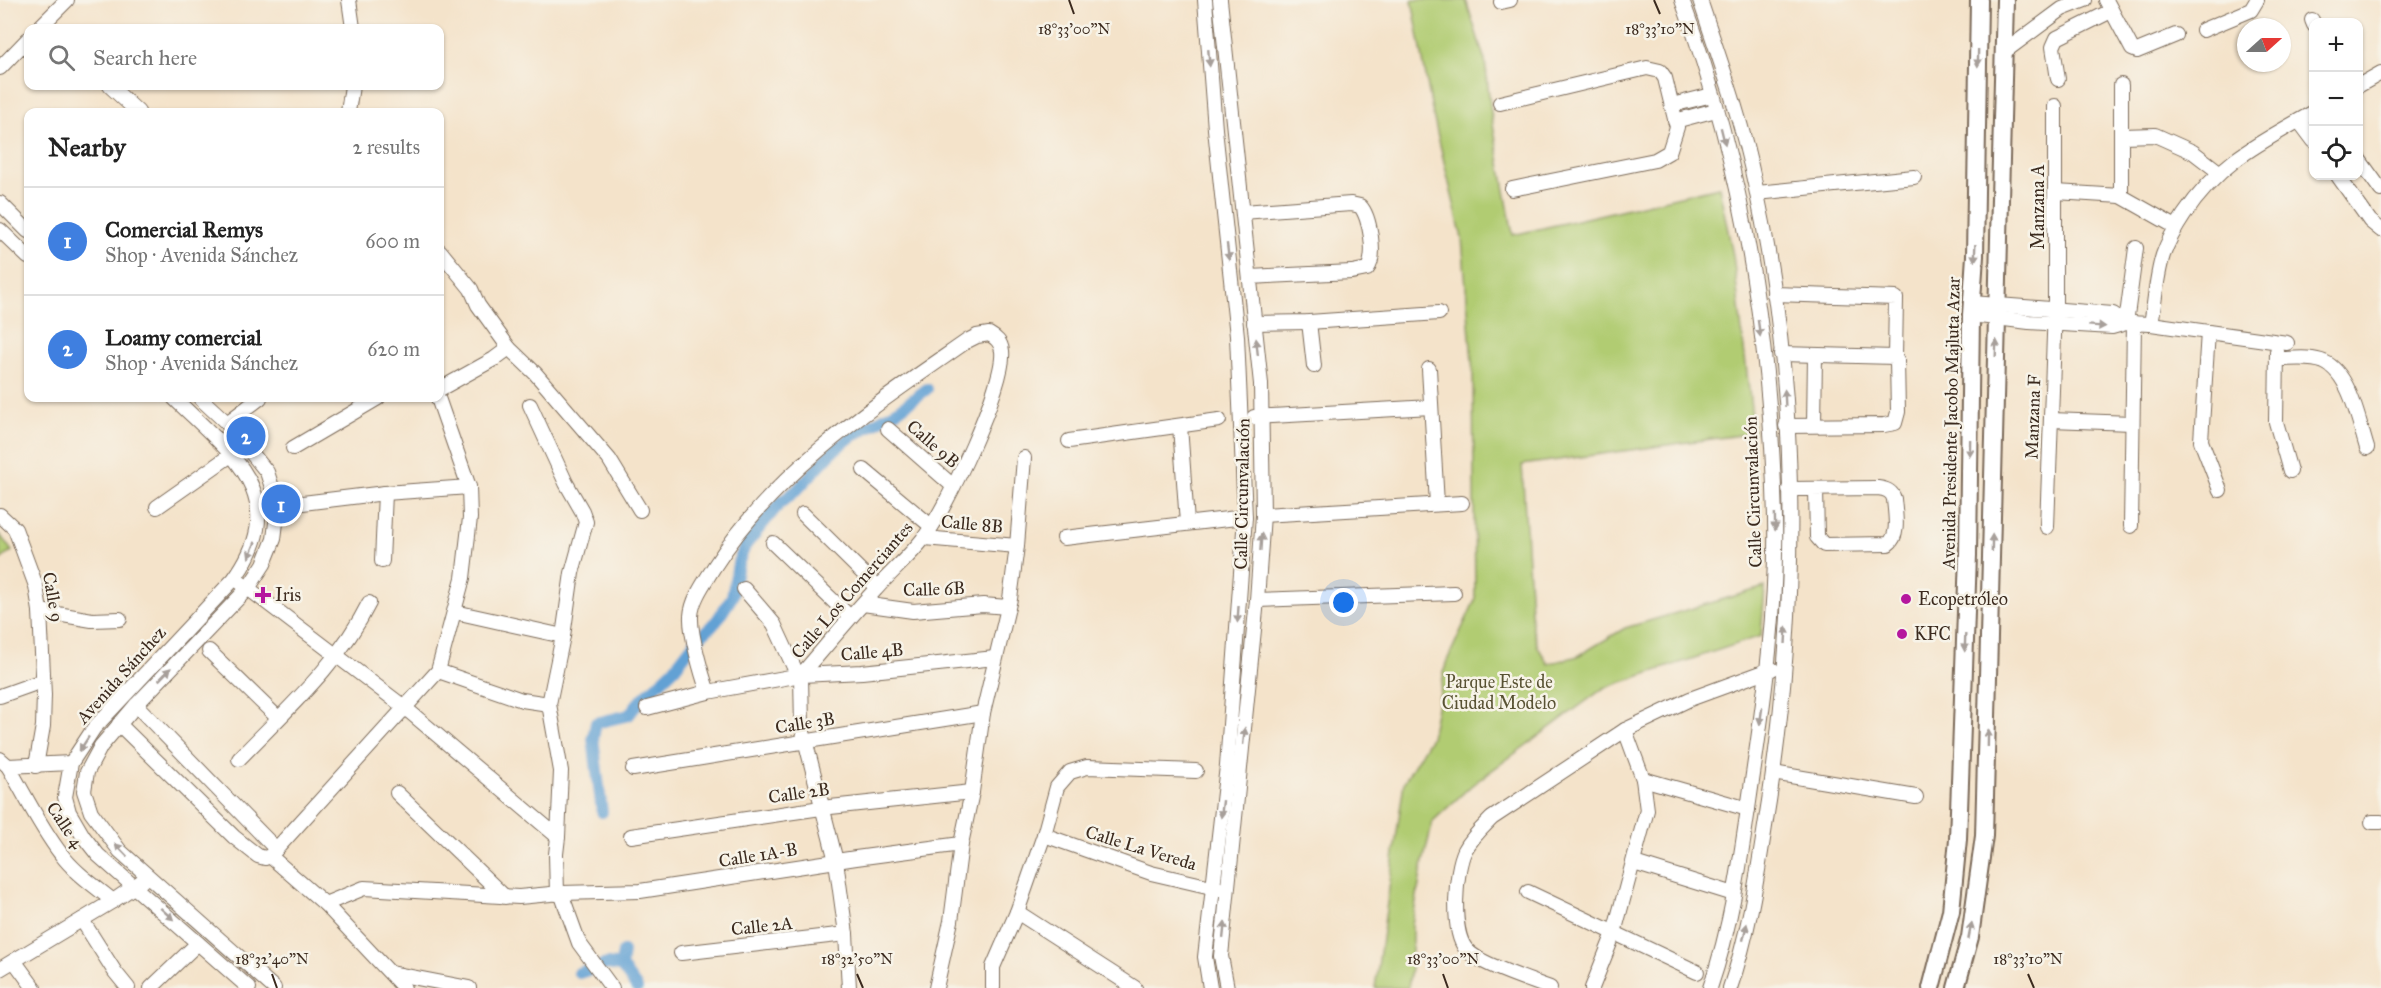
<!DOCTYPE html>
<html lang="en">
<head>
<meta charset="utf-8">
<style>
  body { margin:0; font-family:"IM FELL Great Primer",serif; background:#f2f2f2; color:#222 }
  .controls { position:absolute; right:18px; top:18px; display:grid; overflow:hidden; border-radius:12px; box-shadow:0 2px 4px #0004 }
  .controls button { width:54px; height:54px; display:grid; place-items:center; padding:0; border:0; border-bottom:2px solid #e0e0e0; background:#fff; color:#222; font:30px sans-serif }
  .compass { position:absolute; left:2237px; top:18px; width:54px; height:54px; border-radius:50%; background:#fff; box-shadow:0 2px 4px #0004; rotate:69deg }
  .you { position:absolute; left:1344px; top:603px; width:21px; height:21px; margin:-15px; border:4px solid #fff; border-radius:50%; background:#1a73e8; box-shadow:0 0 0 9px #1a73e833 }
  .badge { display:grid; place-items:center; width:39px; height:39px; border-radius:50%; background:#b45309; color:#fff; font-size:20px; font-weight:700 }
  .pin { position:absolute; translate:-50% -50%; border:3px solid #fff; box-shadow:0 2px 6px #0006 }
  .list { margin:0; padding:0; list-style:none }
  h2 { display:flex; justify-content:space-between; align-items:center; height:78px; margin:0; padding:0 24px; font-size:26px }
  h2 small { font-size:20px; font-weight:400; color:#767676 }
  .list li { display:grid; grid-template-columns:39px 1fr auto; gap:18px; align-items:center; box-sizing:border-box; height:108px; padding:0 24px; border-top:2px solid #e0e0e0 }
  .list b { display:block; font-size:22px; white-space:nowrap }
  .list p { margin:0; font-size:20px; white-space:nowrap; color:#767676 }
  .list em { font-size:20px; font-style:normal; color:#767676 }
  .icon { flex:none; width:33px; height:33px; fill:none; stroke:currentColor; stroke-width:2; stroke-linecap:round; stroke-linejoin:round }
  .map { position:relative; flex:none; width:2381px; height:988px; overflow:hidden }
  .search { position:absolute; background:#fff; box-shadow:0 2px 4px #0004; left:24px; top:24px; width:420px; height:66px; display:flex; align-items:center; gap:15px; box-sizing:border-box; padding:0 21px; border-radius:12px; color:#767676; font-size:22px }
  .panel { position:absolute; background:#fff; box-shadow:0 2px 4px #0004; left:24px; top:108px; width:420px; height:294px; border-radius:12px }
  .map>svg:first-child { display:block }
  .green { fill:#b1cc72; stroke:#767b48; stroke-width:1.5 }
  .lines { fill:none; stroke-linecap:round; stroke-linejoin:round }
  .canal { stroke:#62a1d4; stroke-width:12 }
  .minor-casing { stroke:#7c6b5a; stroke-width:16 }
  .major-casing { stroke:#7c6b5a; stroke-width:20 }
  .minor { stroke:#fff; stroke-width:14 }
  .major { stroke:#fff; stroke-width:16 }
  .oneway { fill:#a79f9a }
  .ticks { fill:none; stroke:#3b2a1e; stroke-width:2 }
  .poi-dot { fill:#b5179e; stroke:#f7f3e8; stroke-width:2 }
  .labels { text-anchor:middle; stroke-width:5; stroke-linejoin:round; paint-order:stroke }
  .street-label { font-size:18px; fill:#3b2a1e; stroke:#f7f3e8 }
  .poi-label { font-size:18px; fill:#3b2a1e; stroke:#f7f3e8; text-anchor:start }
  .park-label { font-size:18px; fill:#585233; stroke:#f7f3e8 }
  .ticks-label { font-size:15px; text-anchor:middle; fill:#3b2a1e; stroke:#f7f3e8; stroke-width:5; stroke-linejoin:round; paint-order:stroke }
</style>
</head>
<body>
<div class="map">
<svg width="2381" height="988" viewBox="0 0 2381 988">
  <rect width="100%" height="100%" fill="#f7f3e8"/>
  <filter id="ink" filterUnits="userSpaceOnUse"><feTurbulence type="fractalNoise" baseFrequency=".0167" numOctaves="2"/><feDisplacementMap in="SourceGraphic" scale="12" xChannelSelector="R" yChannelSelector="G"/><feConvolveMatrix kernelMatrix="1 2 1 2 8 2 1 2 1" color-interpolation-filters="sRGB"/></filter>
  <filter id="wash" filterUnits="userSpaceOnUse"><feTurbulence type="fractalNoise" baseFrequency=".008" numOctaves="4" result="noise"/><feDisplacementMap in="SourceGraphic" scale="24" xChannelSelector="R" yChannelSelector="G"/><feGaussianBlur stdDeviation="1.35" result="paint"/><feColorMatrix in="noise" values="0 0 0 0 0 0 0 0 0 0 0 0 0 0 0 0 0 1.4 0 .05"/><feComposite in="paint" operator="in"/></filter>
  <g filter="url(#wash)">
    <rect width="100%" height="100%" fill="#f4e3ca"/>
    <g class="green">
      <path d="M1412,0h54l19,61 6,52 22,122 206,-48 14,68 21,178 -232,32 10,162 6,20 10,17 30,-8 47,-28 140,-41 -4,49 -157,52 -132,97 -39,36 -10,41 -11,62v37l-4,27h-33l29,-206 27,-45 15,-74 29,-63 -2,-227 -11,-135 -29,-123z"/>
      <path d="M0,535l12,16 -12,9z"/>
    </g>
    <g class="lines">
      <g class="canal">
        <path d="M602,812l-9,-74 3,-15 33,-8 9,-12 36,-34 24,-31 18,-16 16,-25 6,-33 7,-18 35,-43 17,-13 36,-39 19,-15 48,-27 27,-20"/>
        <path d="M621,966l16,22"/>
        <path d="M579,973l28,-9 14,2 2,-14"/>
      </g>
    </g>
  </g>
  <g filter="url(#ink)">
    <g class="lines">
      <defs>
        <g id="minor">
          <path d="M349,0l4,28"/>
          <path d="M1205,0l10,129 22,207 8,181 -18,249 -22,191 5,31"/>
          <path d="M1220,0l41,384 2,131 -6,85 -36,356 6,32"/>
          <path d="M1682,0c61,165 89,344 93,519 2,88 -10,175 -23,262 -10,69 -19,141 -42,207"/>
          <path d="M1700,0c20,60 42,121 55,184 44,201 45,414 14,617 -10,62 -18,127 -39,187"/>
          <path d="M2106,0l26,49 5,2 39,-16"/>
          <path d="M1501,2l9,-2"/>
          <path d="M2312,20l2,5"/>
          <path d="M39,28l28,-28"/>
          <path d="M2203,30l48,-20 6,-10"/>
          <path d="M2004,52l58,-43 23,-9"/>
          <path d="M0,68l28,-29"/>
          <path d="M2058,79l-5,-32 4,-9 54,-27"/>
          <path d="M2121,85v111"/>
          <path d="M110,86l28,26"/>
          <path d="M2358,86l23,-13"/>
          <path d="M1500,103l147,-35 13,3 5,7 12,49 -8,25 -14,8 -143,29"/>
          <path d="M1672,105l40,-10"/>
          <path d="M348,112l4,-26"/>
          <path d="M1675,121l41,-11"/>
          <path d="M2299,121l15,20"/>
          <path d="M2122,136l33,-1 38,17 26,20"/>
          <path d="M2358,158l23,32"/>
          <path d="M2338,176l32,45 11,9"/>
          <path d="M2056,192l65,4 55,31"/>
          <path d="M1757,193l157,-16"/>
          <path d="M0,203l28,28"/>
          <path d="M1243,212l108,-8 9,2c10,10 17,52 7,63l-15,3 -102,5"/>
          <path d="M0,230l28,27"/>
          <path d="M440,251l31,38 7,16 31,43 26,25 74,86 31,51"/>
          <path d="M1774,294l122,4 -1,59"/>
          <path d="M1972,303l141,11 13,9"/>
          <path d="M1971,315l58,7 83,5 14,-4 25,1 136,19"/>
          <path d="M1309,322l5,44"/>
          <path d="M1254,323l55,-1 130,-9"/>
          <path d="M2126,323l10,-75"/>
          <path d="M2151,324c4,-22 5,-47 12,-69 5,-14 13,-28 21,-40 36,-54 76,-72 130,-103"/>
          <path d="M2208,332l-7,109 19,49"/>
          <path d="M2277,351l-1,71 14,49"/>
          <path d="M1781,354l114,3 2,3 1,52 -3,11 -11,2 -98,1"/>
          <path d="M2278,359c14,0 33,-3 46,3 26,11 35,61 43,86"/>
          <path d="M1429,369l8,135"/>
          <path d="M440,389l54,-30 15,-11"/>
          <path d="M174,398c57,56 120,98 60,181l-140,149 -23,35 -6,34 4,15 14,24 15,19 151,133"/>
          <path d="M200,398l27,25 40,49 11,34 -4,33 -10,25 -15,23 -113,118 -35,41 -14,26 -3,19 7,21 29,39 154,137"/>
          <path d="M530,405l36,78 16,28 4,11 -14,51 -9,63 -14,68 12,67 -3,66"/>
          <path d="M1254,417l177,-10"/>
          <path d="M2051,420l81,3"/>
          <path d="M227,423l33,-25"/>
          <path d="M1814,425l1,-70"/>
          <path d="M1180,426l7,97"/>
          <path d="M888,429l65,57"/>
          <path d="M1069,441l150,-21"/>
          <path d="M293,448l85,-50"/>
          <path d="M864,470l67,56"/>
          <path d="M1789,489l89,-1c8,1 14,3 16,11 1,14 6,37 -6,45l-64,1 -7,-8 -1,-48"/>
          <path d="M278,506l107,-13 84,-6"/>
          <path d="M157,507l74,-52"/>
          <path d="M803,514l74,73"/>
          <path d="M0,515l15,14 21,57 4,25 4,84 -1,31 -7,40"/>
          <path d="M1263,515l199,-12"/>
          <path d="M2131,526l3,-203"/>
          <path d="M2047,527l8,-219v-202"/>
          <path d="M924,538l93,8"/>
          <path d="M1064,538l181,-21"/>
          <path d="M773,543l77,74"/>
          <path d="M382,561l3,-68"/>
          <path d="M241,583l163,124 154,130 -2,17 1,40"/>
          <path d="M744,589l30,35 24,52"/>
          <path d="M1257,600l197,-7"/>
          <path d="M863,604l50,7 70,-6 24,2"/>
          <path d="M40,611l52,9 28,-1"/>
          <path d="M455,612l108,24"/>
          <path d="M209,651l69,67"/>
          <path d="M438,671l84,29 27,4"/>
          <path d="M708,692c-6,-17 -18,-58 -17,-76 1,-17 14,-34 23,-49 63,-98 160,-161 253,-226l10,-5 12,-2c7,4 12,8 13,17 4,32 -57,161 -79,188 -14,18 -32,33 -47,50 -26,28 -50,57 -75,86l1,53 34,133 10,73 3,54"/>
          <path d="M0,696l42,-15"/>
          <path d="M136,705l140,144"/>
          <path d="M647,708l61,-16 93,-17 61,-3 133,-14"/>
          <path d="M119,724l115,113 24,19 7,2 5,-2 168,-185 25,-93 7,-60 -1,-31 -31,-89"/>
          <path d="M0,759l8,7c17,29 32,61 53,88 14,19 34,32 52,47"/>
          <path d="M239,759c47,-49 100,-95 130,-156"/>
          <path d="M8,766l63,-3"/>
          <path d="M633,769l350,-56"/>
          <path d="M1773,773l143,24"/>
          <path d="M1643,779l105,30"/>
          <path d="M397,793l108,104"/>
          <path d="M2372,822h9"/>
          <path d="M1044,835l107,38 69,16"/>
          <path d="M631,836l190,-28 151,-16"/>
          <path d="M270,856l55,48 79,84"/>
          <path d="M1634,863l100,31"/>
          <path d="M1528,892l169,80"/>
          <path d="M561,893l18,50 33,45"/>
          <path d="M325,904l39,-16 155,9 42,-4 79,-2 216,-33 105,-14"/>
          <path d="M1017,912l118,76"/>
          <path d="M82,920l33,52 13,16"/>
          <path d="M681,953l165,-19"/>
          <path d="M15,962l19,26"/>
          <path d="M0,969l113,-68 29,-20"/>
          <path d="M391,973l78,15"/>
          <path d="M151,988l47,-45"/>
          <path d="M936,988l15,-67 10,-77 11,-52 11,-79 27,-114 7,-53 7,-88"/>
          <path d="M993,988v-21l24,-55 27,-77 13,-48 13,-15 17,-5 109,4"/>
          <path d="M1550,988c-20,-8 -72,-24 -84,-39 -15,-18 -11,-79 -1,-99 7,-13 17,-22 27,-32l133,-88 65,-31 82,-30"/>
          <path d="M1592,988l22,-55 33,-123 -4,-31 -18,-49"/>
        </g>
        <g id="major">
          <path d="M1931,988l20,-77 7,-72 10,-284 3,-240 4,-59 4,-256"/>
          <path d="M1956,988l14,-51 14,-101 21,-836"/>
        </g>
      </defs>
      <use href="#minor" class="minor-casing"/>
      <use href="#major" class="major-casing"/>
      <use href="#minor" class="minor"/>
      <use href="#major" class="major"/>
    </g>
    <defs><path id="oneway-solid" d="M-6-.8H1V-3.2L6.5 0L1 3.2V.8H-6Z" transform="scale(1.5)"/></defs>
    <g class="oneway">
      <use href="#oneway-solid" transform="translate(1209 58) rotate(85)"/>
      <use href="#oneway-solid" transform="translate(1978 58) rotate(91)"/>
      <use href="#oneway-solid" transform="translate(1723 136) rotate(76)"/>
      <use href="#oneway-solid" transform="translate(1228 252) rotate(83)"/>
      <use href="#oneway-solid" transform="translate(1975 253) rotate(92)"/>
      <use href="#oneway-solid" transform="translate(2097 326) rotate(4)"/>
      <use href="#oneway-solid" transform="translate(1759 328) rotate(82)"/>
      <use href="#oneway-solid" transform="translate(1257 347) rotate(-96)"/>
      <use href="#oneway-solid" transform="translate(1996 348) rotate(-88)"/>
      <use href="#oneway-solid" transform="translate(1785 398) rotate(-93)"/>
      <use href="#oneway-solid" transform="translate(1970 448) rotate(91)"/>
      <use href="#oneway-solid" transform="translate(1775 522) rotate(89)"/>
      <use href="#oneway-solid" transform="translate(1261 542) rotate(-86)"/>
      <use href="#oneway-solid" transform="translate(1992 543) rotate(-89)"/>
      <use href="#oneway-solid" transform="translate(252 550) rotate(113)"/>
      <use href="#oneway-solid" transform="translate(1238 614) rotate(94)"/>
      <use href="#oneway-solid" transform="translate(1786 635) rotate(-87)"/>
      <use href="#oneway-solid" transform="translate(1965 643) rotate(92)"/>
      <use href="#oneway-solid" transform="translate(165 674) rotate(-46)"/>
      <use href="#oneway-solid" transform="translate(1761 716) rotate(98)"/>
      <use href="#oneway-solid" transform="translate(1244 736) rotate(-84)"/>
      <use href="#oneway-solid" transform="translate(1988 738) rotate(-89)"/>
      <use href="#oneway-solid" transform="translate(84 744) rotate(123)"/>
      <use href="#oneway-solid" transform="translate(1222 809) rotate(97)"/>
      <use href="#oneway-solid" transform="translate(121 850) rotate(-134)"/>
      <use href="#oneway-solid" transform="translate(167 914) rotate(42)"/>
      <use href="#oneway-solid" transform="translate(1224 930) rotate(-84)"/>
      <use href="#oneway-solid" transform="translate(1970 931) rotate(-79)"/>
      <use href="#oneway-solid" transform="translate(1745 932) rotate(-77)"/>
    </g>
  </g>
  <path class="ticks" d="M1069,0l5,14M1654,0l6,14M272,974l5,14M857,974l6,14M1443,974l5,14M2028,974l6,14"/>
  <g class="poi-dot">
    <path d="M260 586h6v6h6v6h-6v6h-6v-6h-6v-6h6z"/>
    <circle cx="1906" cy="599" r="6"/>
    <circle cx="1902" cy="634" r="6"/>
  </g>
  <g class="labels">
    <g class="street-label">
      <text transform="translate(2038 207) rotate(-90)" y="6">Manzana A</text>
      <text transform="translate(2033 417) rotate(-88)" y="6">Manzana F</text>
      <text transform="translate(1951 423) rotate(-89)" y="6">Avenida Presidente Jacobo Majluta Azar</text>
      <text transform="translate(933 444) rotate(41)" y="6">Calle 9B</text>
      <text transform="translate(1753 492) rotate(-92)" y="6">Calle Circunvalación</text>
      <text transform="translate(1242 494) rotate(-89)" y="6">Calle Circunvalación</text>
      <text transform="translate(972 524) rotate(5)" y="6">Calle 8B</text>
      <text transform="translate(934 589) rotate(-2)" y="6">Calle 6B</text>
      <text transform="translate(852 590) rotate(-49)" y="6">Calle Los Comerciantes</text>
      <text transform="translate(53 597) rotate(80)" y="6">Calle 9</text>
      <text transform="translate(872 652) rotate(-5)" y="6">Calle 4B</text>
      <text transform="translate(121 675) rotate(-48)" y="6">Avenida Sánchez</text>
      <text transform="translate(805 723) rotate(-9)" y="6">Calle 3B</text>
      <text transform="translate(799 793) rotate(-8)" y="6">Calle 2B</text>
      <text transform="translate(65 825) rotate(56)" y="6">Calle 4</text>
      <text transform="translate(1141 848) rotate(17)" y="6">Calle La Vereda</text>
      <text transform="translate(758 855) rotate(-9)" y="6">Calle 1A-B</text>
      <text transform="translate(762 926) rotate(-6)" y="6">Calle 2A</text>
    </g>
    <g class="poi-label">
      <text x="275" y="601">Iris</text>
      <text x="1918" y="605">Ecopetróleo</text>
      <text x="1914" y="640">KFC</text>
    </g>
    <g class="park-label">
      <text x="1499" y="688">Parque Este de<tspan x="1499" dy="21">Ciudad Modelo</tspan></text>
    </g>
  </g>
  <g class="ticks-label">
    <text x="1074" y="34">18°33'00"N</text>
    <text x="1660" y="34">18°33'10"N</text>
    <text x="272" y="964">18°32'40"N</text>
    <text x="857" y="964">18°32'50"N</text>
    <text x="1443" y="964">18°33'00"N</text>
    <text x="2028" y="964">18°33'10"N</text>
  </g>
</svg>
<div class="controls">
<button>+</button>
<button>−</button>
<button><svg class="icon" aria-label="locate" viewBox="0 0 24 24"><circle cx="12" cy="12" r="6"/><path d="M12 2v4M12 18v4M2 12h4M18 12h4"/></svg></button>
</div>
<svg class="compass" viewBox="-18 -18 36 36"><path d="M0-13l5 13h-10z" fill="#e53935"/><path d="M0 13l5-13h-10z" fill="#767676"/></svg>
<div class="you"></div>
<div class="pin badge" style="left:281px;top:504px;background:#3f7fe0">1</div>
<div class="pin badge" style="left:246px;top:436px;background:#3f7fe0">2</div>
<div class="search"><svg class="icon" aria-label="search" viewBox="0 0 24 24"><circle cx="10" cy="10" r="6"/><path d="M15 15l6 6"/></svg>Search here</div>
<section class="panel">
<h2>Nearby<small>2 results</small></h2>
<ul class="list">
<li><span class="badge" style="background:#3f7fe0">1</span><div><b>Comercial Remys</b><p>Shop · Avenida Sánchez</p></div><em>600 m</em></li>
<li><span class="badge" style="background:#3f7fe0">2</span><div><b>Loamy comercial</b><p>Shop · Avenida Sánchez</p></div><em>620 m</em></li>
</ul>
</section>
</div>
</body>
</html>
